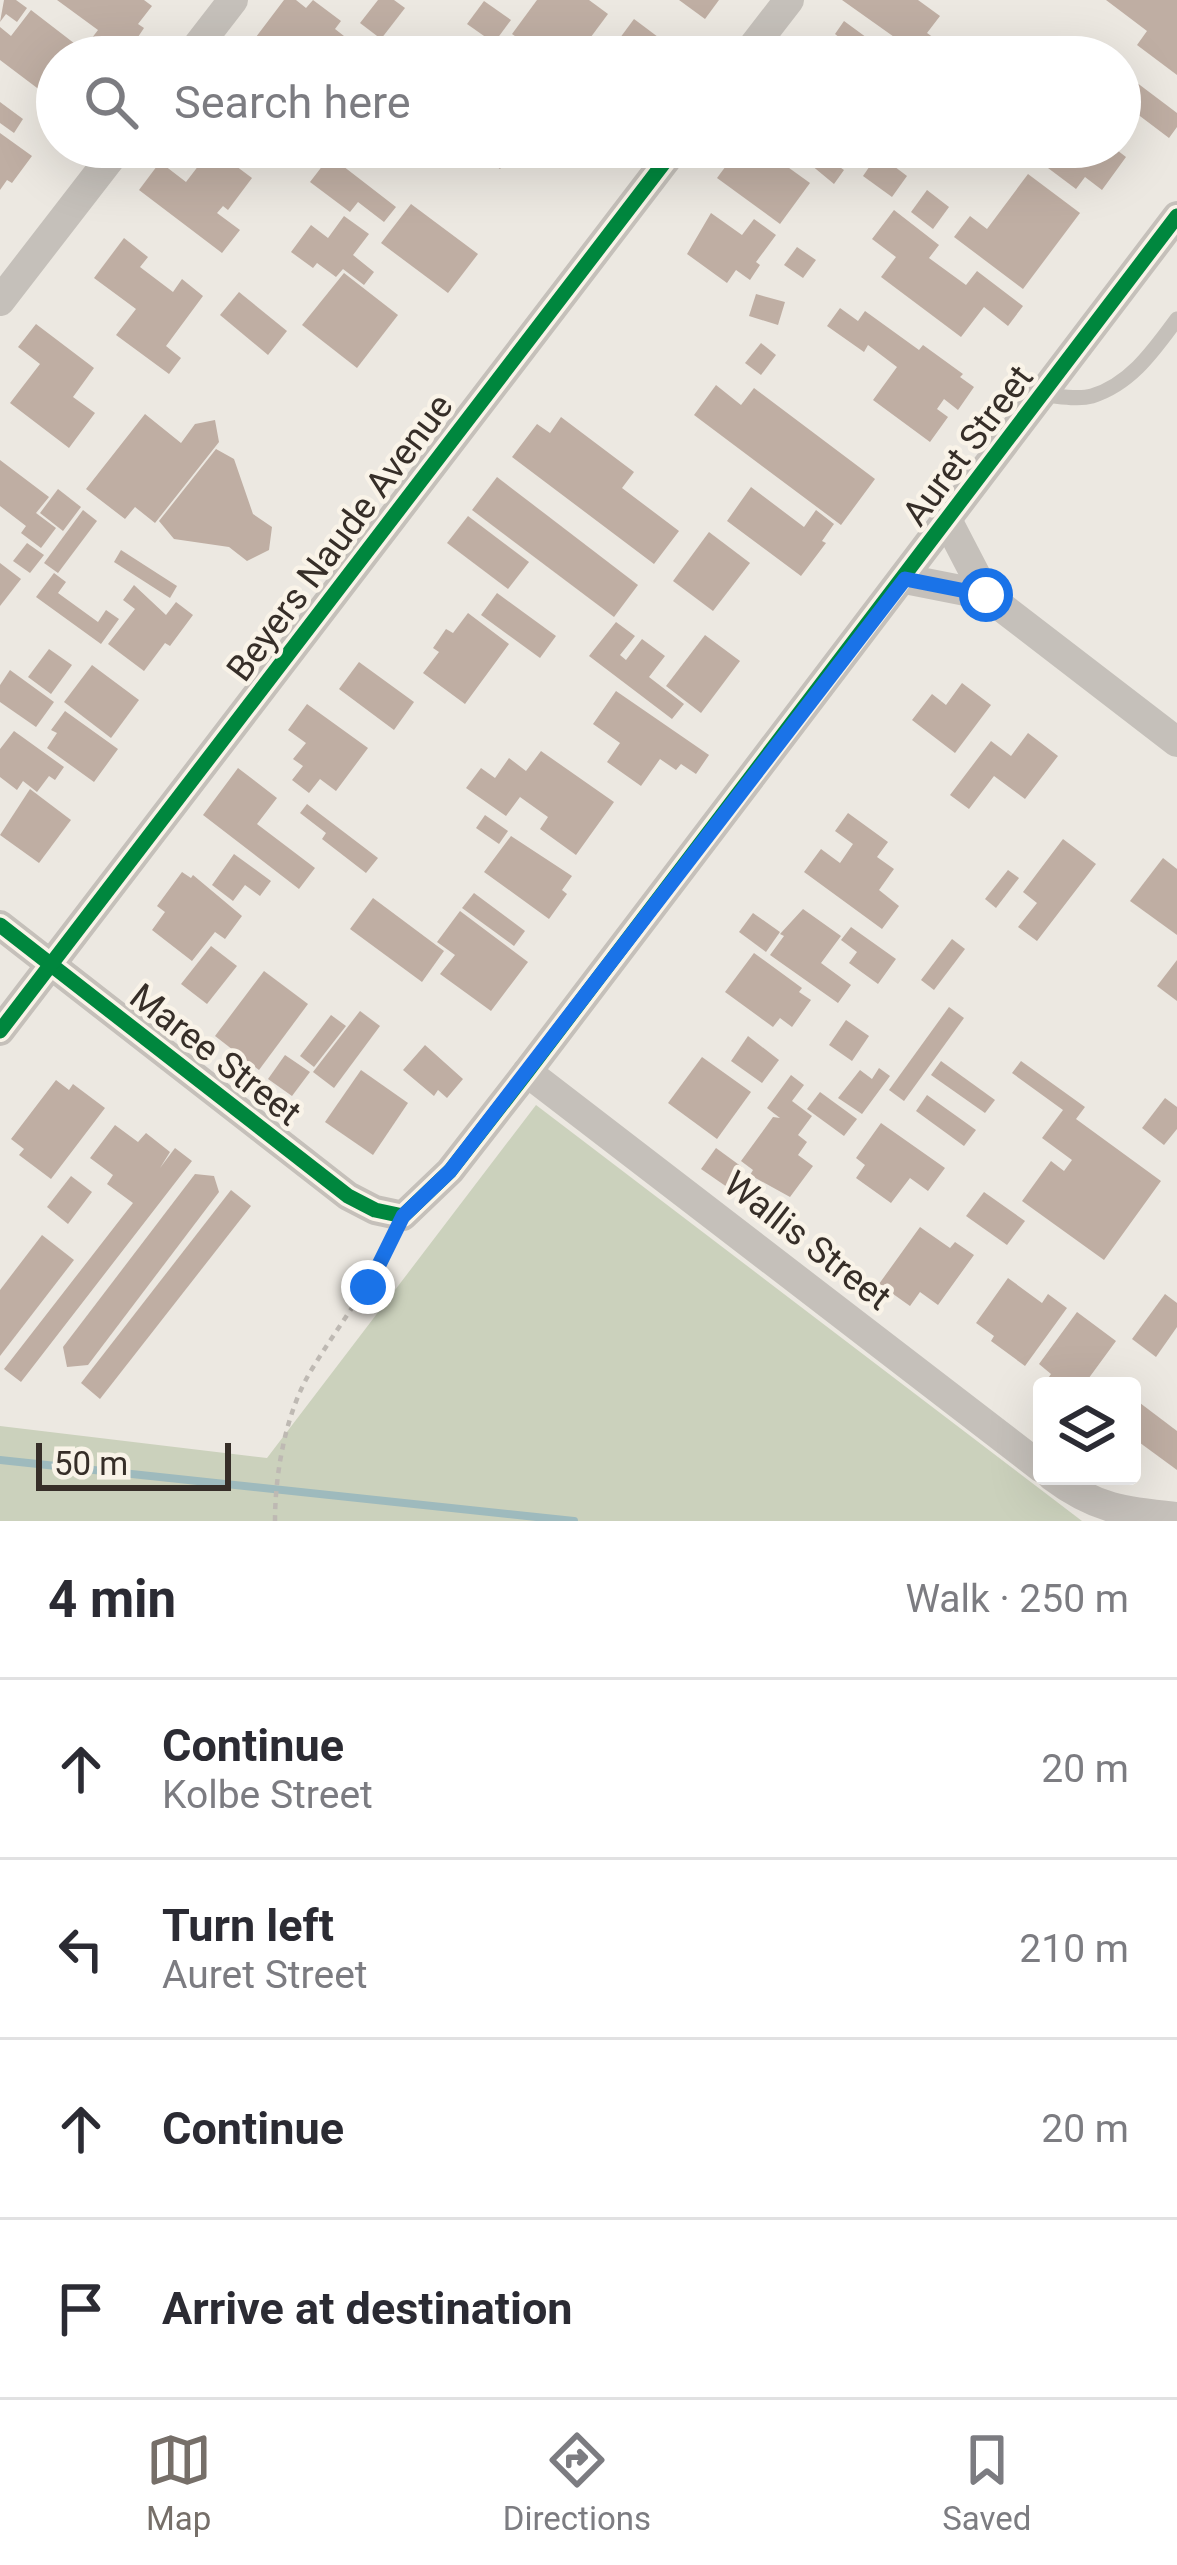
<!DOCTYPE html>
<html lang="en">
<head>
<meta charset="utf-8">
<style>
  body { margin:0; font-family:Roboto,sans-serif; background:#f7f7f7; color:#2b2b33 }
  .controls { position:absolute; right:36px; bottom:36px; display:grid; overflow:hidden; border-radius:12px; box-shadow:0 12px 48px #0002 }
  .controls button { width:108px; height:108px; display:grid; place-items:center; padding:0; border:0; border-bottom:3px solid #e1e1e2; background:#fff; color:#2b2b33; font:60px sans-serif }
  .scale { position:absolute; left:36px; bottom:30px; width:195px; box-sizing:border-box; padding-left:12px; border:6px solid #362e28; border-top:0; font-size:33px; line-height:42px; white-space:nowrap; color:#362e28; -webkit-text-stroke:9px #f9f3e8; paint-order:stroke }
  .stop { position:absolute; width:36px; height:36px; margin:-27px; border:9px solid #1a73e8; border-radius:50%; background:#fff }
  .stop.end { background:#1a73e8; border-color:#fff; box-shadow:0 3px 12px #0008 }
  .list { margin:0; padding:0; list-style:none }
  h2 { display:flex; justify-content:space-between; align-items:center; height:156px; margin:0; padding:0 48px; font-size:51px }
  h2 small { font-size:39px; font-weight:400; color:#7c7c81 }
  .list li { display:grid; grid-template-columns:78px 1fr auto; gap:36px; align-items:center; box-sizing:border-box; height:180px; padding:0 48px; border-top:3px solid #e1e1e2 }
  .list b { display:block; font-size:45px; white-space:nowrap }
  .list p { margin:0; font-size:39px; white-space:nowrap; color:#7c7c81 }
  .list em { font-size:39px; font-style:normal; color:#7c7c81 }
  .icon { flex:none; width:66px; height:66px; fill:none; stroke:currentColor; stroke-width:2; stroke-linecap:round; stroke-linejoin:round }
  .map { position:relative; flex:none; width:1177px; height:1521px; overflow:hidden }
  .search { position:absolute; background:#fff; box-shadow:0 12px 48px #0002; left:36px; right:36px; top:36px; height:132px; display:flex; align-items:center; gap:30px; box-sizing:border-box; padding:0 42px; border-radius:66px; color:#7c7c81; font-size:45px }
  .sheet { height:876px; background:#fff }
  nav { display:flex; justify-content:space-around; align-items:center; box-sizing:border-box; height:168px; border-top:3px solid #e1e1e2; background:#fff; font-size:33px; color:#7c7c81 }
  nav a { display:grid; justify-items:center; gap:6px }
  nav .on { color:#766f69 }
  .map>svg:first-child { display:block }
  .green { fill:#cbd1bc }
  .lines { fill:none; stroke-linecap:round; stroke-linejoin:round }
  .stream { stroke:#9ebabd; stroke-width:8 }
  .building { fill:#bfaea3 }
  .path { stroke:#beb9b3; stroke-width:4.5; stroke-dasharray:6 6; stroke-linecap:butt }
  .lane { stroke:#c5c0ba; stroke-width:15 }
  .street { stroke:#c5c0ba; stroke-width:30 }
  .cycleway-casing { stroke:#f9f3e8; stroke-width:22 }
  .cycleway { stroke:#00873e; stroke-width:15 }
  .route { stroke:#1a73e8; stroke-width:15 }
  .labels { text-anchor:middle; stroke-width:9; stroke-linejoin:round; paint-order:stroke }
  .street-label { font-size:36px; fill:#362e28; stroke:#f9f3e8 }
</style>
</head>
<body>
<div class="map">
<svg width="1177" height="1521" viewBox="0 0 1177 1521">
  <rect width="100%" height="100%" fill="#ece8e1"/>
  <path class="green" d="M536,1105l546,416h-1082v-95l267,32z"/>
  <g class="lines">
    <path class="stream" d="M0,1460l574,61"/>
  </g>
  <g class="building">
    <path d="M4,0h12l11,8 -10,14 -11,-8 -6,8z"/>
    <path d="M57,0h87l8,6 -14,18 6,4 -6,9 11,8 -9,12h-41l-14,-10 13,-17z"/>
    <path d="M284,0h12l10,8 7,-8 28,21 -6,8 27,21 -5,7h-13l-10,-8 -6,8h-46l-26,-20z"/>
    <path d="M378,0h16l11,8 -24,31 -21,-16z"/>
    <path d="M537,0h52l19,14 -32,43h-32l-32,-23z"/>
    <path d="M679,0h40l-14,19z"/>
    <path d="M842,0h76l22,16 -13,17 24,17 -5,7h-48l6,-13z"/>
    <path d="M1106,0h71v75l-40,-30 10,-14z"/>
    <path d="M484,1l27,19 -17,23 -27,-19z"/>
    <path d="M31,10l61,47h-35v46l-57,-43v-33l11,9z"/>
    <path d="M634,19l32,24 -10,14h-27l-15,-11z"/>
    <path d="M844,21l30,22 -3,4 14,10h-59l14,-19 -5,-4z"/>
    <path d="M375,38l26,19h-40z"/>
    <path d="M1120,70l57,43v14l-8,11 -41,-31 -8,11z"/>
    <path d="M0,102l23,17 -9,14 -14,-10z"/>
    <path d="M0,133l32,23 -20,27 -5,-3 -7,10z"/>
    <path d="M480,147h30l4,3 -14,19 -24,-18z"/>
    <path d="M740,147h20l50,36 -30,41 -63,-46z"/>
    <path d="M764,147h46l34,23 -10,14 -35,-29 -9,12z"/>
    <path d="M1036,147h77l13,10 -24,33 -17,-13 -9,12 -28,-21 5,-8z"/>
    <path d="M212,148l40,30 -24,32 -5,-4 -6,7 23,17 -18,23 -83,-63 21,-28 26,20z"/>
    <path d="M878,154l29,22 -15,21 -29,-21z"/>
    <path d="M330,156l66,51 -12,15 -26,-20 -8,10 -40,-30z"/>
    <path d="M1028,174l52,39 -57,76 -69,-52 16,-21 17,13z"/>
    <path d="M927,190l22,17 -16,22 -22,-17z"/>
    <path d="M411,204l67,50 -30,39 -67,-50z"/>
    <path d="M894,210l45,35 -10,13 37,27 11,-14 46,35 -15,20 -24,-19 -23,30 -80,-60 15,-20 -24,-18z"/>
    <path d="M711,213l31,22 12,-16 22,16 -20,27 4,3 -10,15 -14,-10 -9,13 -40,-29z"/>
    <path d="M344,216l25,18 -16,21 21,17 -10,13 -21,-16 -7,8 -19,-14 -4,5 -22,-16 20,-27 17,13z"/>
    <path d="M124,238l24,19 -8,10 33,25 9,-13 21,17 -37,50 15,12 -12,16 -53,-39 20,-26 -42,-31z"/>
    <path d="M797,247l19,13 -13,18 -19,-13z"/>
    <path d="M344,273l54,42 -41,53 -55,-43z"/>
    <path d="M239,292l48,39 -19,24 -48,-40z"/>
    <path d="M756,294l29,8 -7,23 -29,-9z"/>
    <path d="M840,308l18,13 7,-10 54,39 4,-5 40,29 -3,3 14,10 -16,23 -14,-11 -7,10 11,8 -18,25 -57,-42 24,-33 -29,-22 -4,7 -37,-26z"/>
    <path d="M36,324l58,44 -21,29 22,16 -26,35 -59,-45 30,-39 -22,-17z"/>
    <path d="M761,343l15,12 -15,20 -16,-12z"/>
    <path d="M716,385l25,20 13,-17 121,91 -34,46 -147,-110z"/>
    <path d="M145,414l36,29 14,-19 20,-4 4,22 -64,81 -20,-16 -10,12 -39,-30z"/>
    <path d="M561,417l73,55 -12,16 57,43 -25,33 -142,-107 25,-33 13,9z"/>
    <path d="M216,449l18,10 19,55 19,13 -3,23 -22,11 -18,-14 -55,-8 -15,-18z"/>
    <path d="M0,460l49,37 -13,16 20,15 -15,20 -20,-15 5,-7 -26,-20z"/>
    <path d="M497,477l141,108 -24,32 -142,-107z"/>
    <path d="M751,487l53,40 12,-17 18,14 -12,17 4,2 -25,33 -74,-55z"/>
    <path d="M58,489l23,18 -18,24 -23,-18z"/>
    <path d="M83,510l14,11 -39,52 -14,-10z"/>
    <path d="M468,516l61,46 -21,27 -61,-46z"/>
    <path d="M709,532l41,31 -37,48 -40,-30z"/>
    <path d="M27,543l17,12 -14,18 -17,-12z"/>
    <path d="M121,550l56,36 -7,12 -56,-36z"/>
    <path d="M0,563l21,16 -21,27z"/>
    <path d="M54,573l12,9 -8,11 40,29 8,-12 13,9 -18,25 -65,-47z"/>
    <path d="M134,585l32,30 10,-13 17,13 -23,31 -5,-3 -21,28 -36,-27 27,-35 -12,-9z"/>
    <path d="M497,593l59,43 -16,22 -59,-43z"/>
    <path d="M468,613l41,31 -44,60 -42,-31 16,-21 -6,-4 13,-19 7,4z"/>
    <path d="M616,622l19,14 -15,19 6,5 16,-21 23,17 -16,21 35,27 -12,15 -83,-63z"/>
    <path d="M705,635l35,26 -39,52 -35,-27z"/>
    <path d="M49,649l23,16 -21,29 -23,-17z"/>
    <path d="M359,662l55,40 -20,28 -55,-41z"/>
    <path d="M92,665l47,35 -28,38 -47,-36z"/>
    <path d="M10,670l44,32 -18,25 -36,-25v-17z"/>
    <path d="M962,683l29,22 -36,48 -43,-33 20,-26 14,11z"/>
    <path d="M616,691l93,64 -13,19 -15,-10 -5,6 -16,-11 -19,27 -34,-24 13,-19 -27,-19z"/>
    <path d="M307,704l61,44 -32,43 -16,-12 -11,14 -17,-13 11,-14 -10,-7 13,-16 -18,-13z"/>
    <path d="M65,711l53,38 -24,33 -47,-34 10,-15 -6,-3z"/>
    <path d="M14,731l50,36 -9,13 -6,-4 -12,16 -14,-11 -6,9 -17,-13v-28z"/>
    <path d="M1028,733l30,23 -33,43 -31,-23 -25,33 -19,-14 41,-54 20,15z"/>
    <path d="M541,751l73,51 -38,53 -36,-26 8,-12 -28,-20 -14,19 -40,-28 15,-20 14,10 14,-20 17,13z"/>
    <path d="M238,768l39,30 -20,26 58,44 -16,21 -96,-74z"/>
    <path d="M30,789l41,31 -32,43 -39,-28z"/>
    <path d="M307,804l71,54 -12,15 -44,-34 4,-6 -26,-20z"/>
    <path d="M848,813l40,29 -11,15 17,12 -15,21 20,16 -17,23 -78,-57 17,-23 19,14 13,-19 -18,-13z"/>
    <path d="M485,815l23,16 -9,13 -23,-16z"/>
    <path d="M511,836l61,40 -10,14 5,4 -18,25 -65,-47z"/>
    <path d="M1063,839l33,25 -59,77 -19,-14 19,-24 -14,-11z"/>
    <path d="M234,854l37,27 -11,15 -15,-11 -12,16 -21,-16z"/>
    <path d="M1163,858l14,11v66l-47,-34z"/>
    <path d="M1008,870l11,8 -23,30 -11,-9z"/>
    <path d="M182,872l9,6 2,-3 49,41 -17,23 -10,-7 -23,29 -40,-31 13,-18 -8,-6z"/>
    <path d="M474,893l51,38 -11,15 -52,-38z"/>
    <path d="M373,898l71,53 -22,31 -72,-53z"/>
    <path d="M803,909l38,27 -20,27 30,22 -13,18 -68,-48 14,-19 -4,-2z"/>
    <path d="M460,911l68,51 -37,49 -51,-37 15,-19 -18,-13z"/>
    <path d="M753,913l27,19 -14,20 -27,-20z"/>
    <path d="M851,927l45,32 -18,25 -29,-21 8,-11 -16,-12z"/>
    <path d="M952,939l13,10 -31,41 -13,-10z"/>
    <path d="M211,946l26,20 -30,38 -26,-20z"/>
    <path d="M754,953l48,35 -3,4 12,8 -19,27 -12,-9 -7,9 -48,-35z"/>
    <path d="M1177,960v41l-20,-15z"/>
    <path d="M264,971l44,33 -49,66 -44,-34z"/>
    <path d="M949,1007l15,11 -60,83 -15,-11z"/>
    <path d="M360,1011l20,15 -46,62 -21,-16z"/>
    <path d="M331,1015l15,11 -32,41 -14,-11z"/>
    <path d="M846,1020l23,16 -17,25 -23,-16z"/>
    <path d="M748,1036l31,24 -17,23 -31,-22z"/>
    <path d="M425,1045l38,34 -16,19 -9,-8 -4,6 -31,-26z"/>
    <path d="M285,1055l25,17 -18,24 -24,-17z"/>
    <path d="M702,1057l49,35 -34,47 -49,-36z"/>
    <path d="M941,1061l54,39 -10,13 -54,-38z"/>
    <path d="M1021,1061l64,46 -9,12 85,62 -57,79 -82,-59 29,-40 13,10 8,-11 -30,-22 21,-28 -51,-37z"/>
    <path d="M879,1068l11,8 -28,38 -24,-16 22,-28 12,9z"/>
    <path d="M361,1070l47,33 -35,52 -48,-33z"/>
    <path d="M791,1075l13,10 -12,16 20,15 -14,19 9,7 -9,13 15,11 -23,31 -40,-22 3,-5 -12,-9 32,-44 7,1 -13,-10z"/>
    <path d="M56,1080l13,10 4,-6 32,24 -54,71 -32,-24 5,-6 -13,-10z"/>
    <path d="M820,1092l37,27 -13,17 -37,-27z"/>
    <path d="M927,1095l49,35 -12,16 -48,-35z"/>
    <path d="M1165,1098l12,9v22l-13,16 -22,-17z"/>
    <path d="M881,1123l64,45 -17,23 -18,-13 -19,25 -35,-25 9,-13 -9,-7z"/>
    <path d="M115,1125l23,17 8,-9 24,19 -10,16 15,-20 17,13 -171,221 -17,-13 129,-166 -26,-19 6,-9 -23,-17z"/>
    <path d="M716,1148l26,19 -15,20 -26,-18z"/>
    <path d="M195,1174l19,2 5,16 -131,173 -21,2 -4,-20z"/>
    <path d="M71,1176l21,16 -24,32 -21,-17z"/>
    <path d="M231,1190l20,16 -151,193 -19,-16z"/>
    <path d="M984,1192l41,29 -18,24 -41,-29z"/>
    <path d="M920,1227l30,21 5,-6 19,13 -36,50 -18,-13 -10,14 -31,-22z"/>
    <path d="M42,1235l32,25 -74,96v-66z"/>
    <path d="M1008,1278l34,25 6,-9 19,14 -42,58 -34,-25 3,-5 -18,-13z"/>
    <path d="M1165,1294l12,9v24l-21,30 -24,-18z"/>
    <path d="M1077,1312l39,29 -33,45h-37l-2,-2 7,-10 -12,-10z"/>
    <path d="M1140,1403l37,28v39l-45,-33v-23z"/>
  </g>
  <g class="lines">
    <path class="path" d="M275,1521c0,-49 11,-110 37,-152 26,-43 56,-80 78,-126"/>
    <path class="lane" d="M1044,395c15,1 34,5 48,1 39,-12 62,-46 85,-77"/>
    <g class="street">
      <path d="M189,57l44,-57"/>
      <path d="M745,57l44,-57"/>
      <path d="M0,301l119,-154"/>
      <path d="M947,520l39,75 191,147"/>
      <path d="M905,579l81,16"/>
      <path d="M0,925l348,271 27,14 28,6 47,-45 77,-99 650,-856"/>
      <path d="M0,1031l676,-884"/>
      <path d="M527,1072l515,396"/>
      <path d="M1052,1476c44,33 72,36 125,41"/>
    </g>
    <defs>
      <g id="cycleway">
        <path d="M0,925l348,271 27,14 28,6 47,-45 77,-99 650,-856"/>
        <path d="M0,1031l676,-884"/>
      </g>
    </defs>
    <use href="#cycleway" class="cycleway-casing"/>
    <use href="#cycleway" class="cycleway"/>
  </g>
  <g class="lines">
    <path class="route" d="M368,1287l35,-71 47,-45 455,-592 81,16"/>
  </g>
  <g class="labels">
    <g class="street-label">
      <text transform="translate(967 445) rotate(-53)" y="13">Auret Street</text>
      <text transform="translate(339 537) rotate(-53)" y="13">Beyers Naude Avenue</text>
      <text transform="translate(216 1054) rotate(38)" y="13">Maree Street</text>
      <text transform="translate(808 1240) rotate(38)" y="13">Wallis Street</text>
    </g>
  </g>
</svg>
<div class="controls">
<button><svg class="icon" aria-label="layers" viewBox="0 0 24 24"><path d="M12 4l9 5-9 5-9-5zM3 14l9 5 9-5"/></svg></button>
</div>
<div class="scale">50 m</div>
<div class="stop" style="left:986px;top:595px"></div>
<div class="stop end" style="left:368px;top:1287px"></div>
<div class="search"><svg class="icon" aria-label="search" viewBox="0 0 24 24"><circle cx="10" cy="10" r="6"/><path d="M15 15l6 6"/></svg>Search here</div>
</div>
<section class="sheet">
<h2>4 min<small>Walk · 250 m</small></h2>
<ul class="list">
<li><svg class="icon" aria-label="ahead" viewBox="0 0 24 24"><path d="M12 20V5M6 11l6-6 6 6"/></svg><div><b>Continue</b><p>Kolbe Street</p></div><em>20 m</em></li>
<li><svg class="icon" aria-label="left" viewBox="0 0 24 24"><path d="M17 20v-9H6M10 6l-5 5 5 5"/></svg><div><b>Turn left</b><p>Auret Street</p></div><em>210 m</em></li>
<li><svg class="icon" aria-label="ahead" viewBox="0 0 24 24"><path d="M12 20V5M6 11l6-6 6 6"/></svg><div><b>Continue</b></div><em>20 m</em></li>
<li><svg class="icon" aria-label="arrive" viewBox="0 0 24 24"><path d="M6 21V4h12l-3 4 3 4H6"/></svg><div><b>Arrive at destination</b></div></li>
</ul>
</section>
<nav>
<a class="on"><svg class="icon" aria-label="map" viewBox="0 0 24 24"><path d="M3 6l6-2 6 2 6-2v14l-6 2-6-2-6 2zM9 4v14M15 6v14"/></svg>Map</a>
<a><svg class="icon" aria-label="directions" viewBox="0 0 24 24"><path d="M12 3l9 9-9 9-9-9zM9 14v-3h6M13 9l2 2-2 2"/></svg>Directions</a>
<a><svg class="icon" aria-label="saved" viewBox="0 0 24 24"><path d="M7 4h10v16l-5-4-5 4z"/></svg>Saved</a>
</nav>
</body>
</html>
